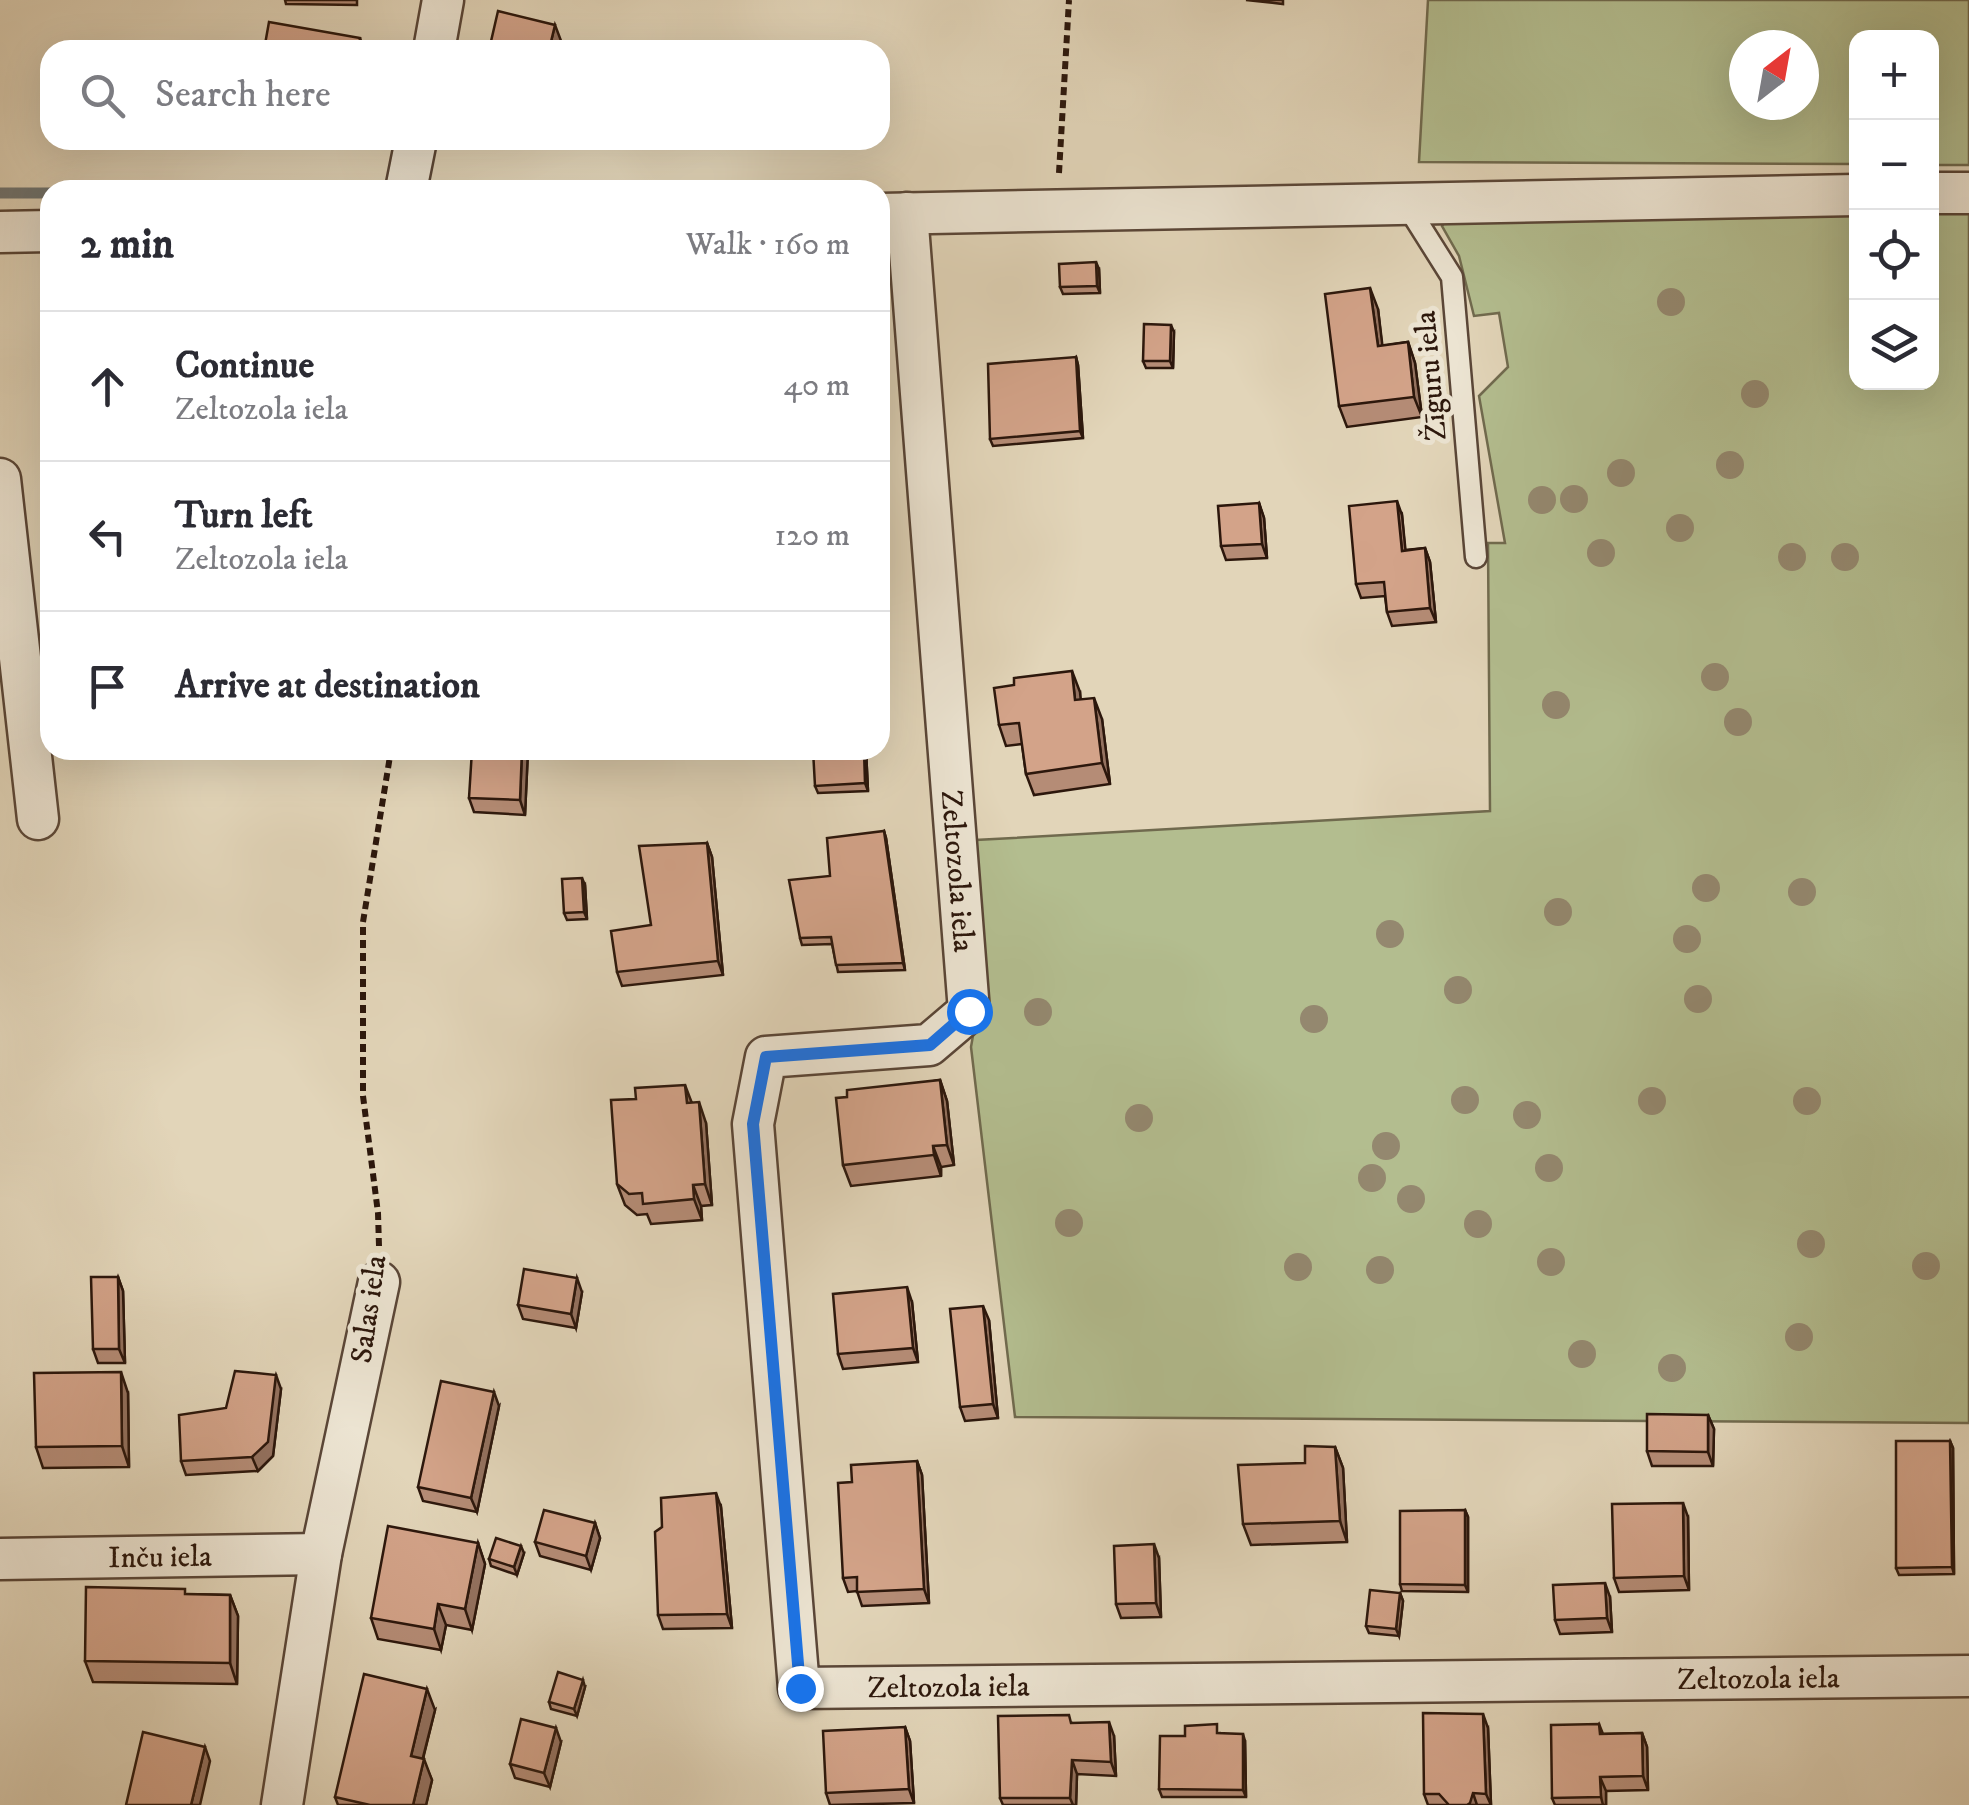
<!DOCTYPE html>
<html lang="en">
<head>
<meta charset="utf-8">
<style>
  body { margin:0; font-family:"IM FELL DW Pica",serif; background:#f2f2f3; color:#2b2b33 }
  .controls { position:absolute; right:30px; top:30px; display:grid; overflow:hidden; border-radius:20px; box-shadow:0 10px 40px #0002 }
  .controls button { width:90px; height:90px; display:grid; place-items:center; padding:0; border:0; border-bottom:2px solid #e1e1e2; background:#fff; color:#2b2b33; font:50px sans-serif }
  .compass { position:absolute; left:1729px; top:30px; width:90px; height:90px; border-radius:50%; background:#fff; box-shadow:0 10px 40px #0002; rotate:31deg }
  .stop { position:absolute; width:30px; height:30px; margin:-22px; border:8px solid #1a73e8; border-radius:50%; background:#fff }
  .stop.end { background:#1a73e8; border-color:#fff; box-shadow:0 2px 10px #0008 }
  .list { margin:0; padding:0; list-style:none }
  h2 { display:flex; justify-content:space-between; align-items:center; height:130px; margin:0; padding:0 40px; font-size:42px }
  h2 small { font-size:32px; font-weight:400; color:#7c7c81 }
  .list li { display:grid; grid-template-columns:65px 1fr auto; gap:30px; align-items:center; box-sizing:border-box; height:150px; padding:0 40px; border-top:2px solid #e1e1e2 }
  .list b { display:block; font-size:38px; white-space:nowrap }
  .list p { margin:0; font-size:32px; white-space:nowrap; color:#7c7c81 }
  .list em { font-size:32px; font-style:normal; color:#7c7c81 }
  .icon { flex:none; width:55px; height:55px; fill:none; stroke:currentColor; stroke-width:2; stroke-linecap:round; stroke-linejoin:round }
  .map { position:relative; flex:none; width:1969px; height:1805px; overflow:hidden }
  .search { position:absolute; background:#fff; box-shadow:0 10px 40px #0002; left:40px; top:40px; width:850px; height:110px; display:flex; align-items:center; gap:25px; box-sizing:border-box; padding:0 35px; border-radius:30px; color:#7c7c81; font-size:38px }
  .panel { position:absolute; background:#fff; box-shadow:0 10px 40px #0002; left:40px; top:180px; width:850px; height:580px; border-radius:30px }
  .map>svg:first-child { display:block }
  .green { fill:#b3bd8f; stroke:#706a4e; stroke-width:2.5; fill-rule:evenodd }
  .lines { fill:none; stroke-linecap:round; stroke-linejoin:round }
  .stream { stroke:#6f7675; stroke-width:11 }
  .lane-casing { stroke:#5a4637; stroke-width:25 }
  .street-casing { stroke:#5a4637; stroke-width:45 }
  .path { stroke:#2c170c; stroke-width:6; stroke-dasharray:8 5; stroke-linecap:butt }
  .lane { stroke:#ece4d2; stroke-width:20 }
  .street { stroke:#ece4d2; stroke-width:40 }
  .tree { fill:#94886f }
  .wall { fill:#b58c76; stroke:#2c170c; stroke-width:2.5 }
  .shaded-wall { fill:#947260; stroke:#2c170c; stroke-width:2.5 }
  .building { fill:#d3a389; stroke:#2c170c; stroke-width:2.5 }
  .route { stroke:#1a73e8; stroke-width:12 }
  .labels { text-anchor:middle; stroke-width:10; stroke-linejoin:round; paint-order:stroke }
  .street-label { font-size:30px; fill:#2c170c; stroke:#ece4d2 }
</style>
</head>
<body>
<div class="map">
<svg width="1969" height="1805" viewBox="0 0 1969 1805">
  <rect width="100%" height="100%" fill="#e2d5b9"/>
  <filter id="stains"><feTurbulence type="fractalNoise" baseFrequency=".002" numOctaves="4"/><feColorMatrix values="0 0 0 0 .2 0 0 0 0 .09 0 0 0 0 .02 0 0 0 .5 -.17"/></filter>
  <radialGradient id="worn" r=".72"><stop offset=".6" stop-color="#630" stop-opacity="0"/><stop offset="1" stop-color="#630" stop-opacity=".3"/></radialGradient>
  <g class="green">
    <path d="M1428,0h541v165h-37v-127h-76v126l-437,-2zM1744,45h60v60h-60z"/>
    <path d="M1969,209v1214l-954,-6 -44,-370 10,-57 -5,-150 514,-29 -2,-268h17l-26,-147 29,-29 -9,-54 -25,3 -15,-60 -17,-30 6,-8 408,-7v171h76v-172z"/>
  </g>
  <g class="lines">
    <g class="stream">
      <path d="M263,190l111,-1"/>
      <path d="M0,193h50"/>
    </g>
    <defs>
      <path id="lane" d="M1406,204l46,73 24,280"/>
      <g id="street">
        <path d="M434,50l9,-50"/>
        <path d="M406,190l10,-50"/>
        <path d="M1932,193h37"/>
        <path id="s1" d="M907,213l62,798 -40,34 -163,12 -13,67 46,564 1170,-12"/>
        <path d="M881,214l975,-19"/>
        <path d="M0,232l50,-1"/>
        <path d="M0,479l38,340"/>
        <path id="s2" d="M0,1559l321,-5"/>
        <path d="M282,1805l39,-251 58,-272"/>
      </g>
    </defs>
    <use href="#lane" class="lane-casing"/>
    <use href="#street" class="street-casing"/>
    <g class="path">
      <path d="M1059,173l10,-173"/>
      <path d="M379,1246l-1,-33 -15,-117v-174l28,-172"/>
    </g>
    <use href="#lane" class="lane"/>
    <use href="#street" class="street"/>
  </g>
  <g class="tree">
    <circle cx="1671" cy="302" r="14"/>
    <circle cx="1755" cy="394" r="14"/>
    <circle cx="1730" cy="465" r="14"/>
    <circle cx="1621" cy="473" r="14"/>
    <circle cx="1574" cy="499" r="14"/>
    <circle cx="1542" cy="500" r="14"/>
    <circle cx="1680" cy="528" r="14"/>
    <circle cx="1601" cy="553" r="14"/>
    <circle cx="1792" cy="557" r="14"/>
    <circle cx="1845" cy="557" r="14"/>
    <circle cx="1715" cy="677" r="14"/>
    <circle cx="1556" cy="705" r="14"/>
    <circle cx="1738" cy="722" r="14"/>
    <circle cx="1706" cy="888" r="14"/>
    <circle cx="1802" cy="892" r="14"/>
    <circle cx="1558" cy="912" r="14"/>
    <circle cx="1390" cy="934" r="14"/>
    <circle cx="1687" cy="939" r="14"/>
    <circle cx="1458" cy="990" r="14"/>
    <circle cx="1698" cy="999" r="14"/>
    <circle cx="1038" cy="1012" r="14"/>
    <circle cx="1314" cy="1019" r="14"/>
    <circle cx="1465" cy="1100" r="14"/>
    <circle cx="1652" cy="1101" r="14"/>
    <circle cx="1807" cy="1101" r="14"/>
    <circle cx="1527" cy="1115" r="14"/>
    <circle cx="1139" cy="1118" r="14"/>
    <circle cx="1386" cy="1146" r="14"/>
    <circle cx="1549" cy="1168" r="14"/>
    <circle cx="1372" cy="1178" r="14"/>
    <circle cx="1411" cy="1199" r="14"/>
    <circle cx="1069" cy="1223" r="14"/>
    <circle cx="1478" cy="1224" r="14"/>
    <circle cx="1811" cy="1244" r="14"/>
    <circle cx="1551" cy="1262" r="14"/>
    <circle cx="1926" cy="1266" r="14"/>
    <circle cx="1298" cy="1267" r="14"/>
    <circle cx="1380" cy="1270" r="14"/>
    <circle cx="1799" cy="1337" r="14"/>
    <circle cx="1582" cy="1354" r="14"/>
    <circle cx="1672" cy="1368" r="14"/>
  </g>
  <g class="wall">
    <path d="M285,0h72v5l-71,-1z"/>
    <path d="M1246,0h37v4z"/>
    <path d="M509,140h31l-2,7z"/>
    <path d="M1099,269l1,24 -37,1 -3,-7z"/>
    <path d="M1378,309l4,37 26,-4 7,21 7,54 -75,10 -8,-21z"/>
    <path d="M1174,332l-1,36h-27l-3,-7z"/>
    <path d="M1076,357l2,8 5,73 -90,8 -3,-7z"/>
    <path d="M1259,503l5,15 3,40 -41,2 -5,-14z"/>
    <path d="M1402,515l3,35 20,-2 5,14 6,60 -44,4 -5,-14 -2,-16 -24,2 -5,-14z"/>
    <path d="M1080,692v7l22,20 8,65 -76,11 -8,-21 -4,-30 -16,2 -7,-21z"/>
    <path d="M528,750l-3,65 -51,-3 -5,-14z"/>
    <path d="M866,750l2,41 -50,2 -3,-7z"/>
    <path d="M884,831l2,7 19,132 -67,2 -6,-28 -30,1 -2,-7 30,-62z"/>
    <path d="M707,843l5,14 11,118 -101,11 -5,-14 34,-47z"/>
    <path d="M585,885l2,34 -20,1 -3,-7z"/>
    <path d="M940,1080l7,21 7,64 -13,2v9l-90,10 -8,-21 4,-68z"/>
    <path d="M692,1103l14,20 6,82 -11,1 1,14 -51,4 -4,-10 -10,1 -12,-10 -8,-21z"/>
    <path d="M118,1277l5,14 2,72h-27l-5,-14z"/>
    <path d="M582,1292l-6,36 -53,-9 -5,-14z"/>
    <path d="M912,1302l6,60 -75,7 -5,-15z"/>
    <path d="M989,1320l9,98 -33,3 -5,-14z"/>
    <path d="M281,1389l-8,67 -15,15 -72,4 -5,-14 45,-53z"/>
    <path d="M128,1393l1,74 -86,1 -7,-21z"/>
    <path d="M499,1406l-22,106 -54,-11 -5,-14z"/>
    <path d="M1708,1415l6,14 -1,37h-61l-5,-15z"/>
    <path d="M1950,1441l3,7 1,126 -55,1 -3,-7z"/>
    <path d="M1335,1447l8,21 4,74 -96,3 -8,-21 62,-61z"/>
    <path d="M917,1461l5,14 7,128 -67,3 -5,-15 -9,1 -5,-14 9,-96z"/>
    <path d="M721,1507l11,121 -69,1 -5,-14z"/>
    <path d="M1465,1510l3,7v75l-66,-1 -2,-7z"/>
    <path d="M1688,1517l1,73 -70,2 -5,-14z"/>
    <path d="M595,1523l5,15 -9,32 -51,-14 -5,-14z"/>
    <path d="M478,1543l7,21 -13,66 -26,-5 -5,25 -63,-11 -7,-21z"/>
    <path d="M524,1553l-7,22 -26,-9 -2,-7z"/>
    <path d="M1159,1558l2,59 -40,1 -5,-14z"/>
    <path d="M1400,1593l3,8 -4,35 -30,-3 -3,-7z"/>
    <path d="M187,1594l43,1 8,21 -1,68 -144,-2 -8,-21z"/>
    <path d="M1610,1597l2,35 -52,2 -5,-14z"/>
    <path d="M585,1687l-8,29 -26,-7 -2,-7z"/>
    <path d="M435,1710l-12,49 9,21 -6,25h-88l-3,-8z"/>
    <path d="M1072,1723l42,13 2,40 -39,-2 -1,31h-73l-3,-7z"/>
    <path d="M1599,1724l4,10 39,-1 5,14 1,43 -42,1v14h-51l-3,-7z"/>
    <path d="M905,1727l5,14 4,62 -84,2 -4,-12z"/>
    <path d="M1488,1728l3,77h-63l-4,-11z"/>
    <path d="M1220,1733l25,8 1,56h-84l-3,-8 26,-53z"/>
    <path d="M561,1742l-11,45 -35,-9 -5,-14z"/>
  </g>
  <g class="shaded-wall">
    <path d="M555,25l8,21 -1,4h-13z"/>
    <path d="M360,38l4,12h-6z"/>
    <path d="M1096,262l3,7 1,24 -3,-7z"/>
    <path d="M1370,288l8,21 7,58 -7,-21z"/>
    <path d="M1171,325l3,7 -1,36 -3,-7z"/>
    <path d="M1408,342l7,21 7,54 -8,-20z"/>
    <path d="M1076,357l2,8 5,73 -3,-7z"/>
    <path d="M1397,501l5,14 5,50 -5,-14z"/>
    <path d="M1259,503l5,15 3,40 -5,-14z"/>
    <path d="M1425,548l5,14 6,60 -6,-14z"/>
    <path d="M1072,671l8,21 3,29 -8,-21z"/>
    <path d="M1094,698l8,21 8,65 -8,-21z"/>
    <path d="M522,750h6l-3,65 -5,-15z"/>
    <path d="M864,750h2l2,41 -3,-8z"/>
    <path d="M884,831l2,7 19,132 -2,-7z"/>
    <path d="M707,843l5,14 11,118 -5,-14z"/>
    <path d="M582,878l3,7 2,34 -3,-7z"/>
    <path d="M940,1080l7,21 7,64 -7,-20z"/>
    <path d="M685,1085l8,21 -6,-3z"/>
    <path d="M699,1102l7,21 6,82 -7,-21z"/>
    <path d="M933,1146l8,21v9l-7,-21z"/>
    <path d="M693,1185l8,21 1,14 -8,-21z"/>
    <path d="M118,1277l5,14 2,72 -6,-14z"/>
    <path d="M577,1278l5,14 -6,36 -5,-14z"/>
    <path d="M907,1287l5,15 6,60 -5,-14z"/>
    <path d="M983,1306l6,14 9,98 -5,-14z"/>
    <path d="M121,1372l7,21 1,74 -7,-21z"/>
    <path d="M276,1375l5,14 -8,67 -15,15 -6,-14z"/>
    <path d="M494,1392l5,14 -22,106 -6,-14z"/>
    <path d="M1708,1415l6,14 -1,37 -5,-14z"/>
    <path d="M1950,1441l3,7 1,126 -2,-7z"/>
    <path d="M1335,1447l8,21 4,74 -7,-21z"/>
    <path d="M917,1461l5,14 7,128 -5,-14z"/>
    <path d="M716,1493l5,14 11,121 -5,-14z"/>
    <path d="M1683,1503l5,14 1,73 -5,-14z"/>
    <path d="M1465,1510l3,7v75l-3,-7z"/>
    <path d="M595,1523l5,15 -9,32 -5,-14z"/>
    <path d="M478,1543l7,21 -13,66 -7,-21z"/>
    <path d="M1154,1544l5,14 2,59 -5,-14z"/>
    <path d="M521,1546l3,7 -7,22 -3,-8z"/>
    <path d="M1605,1583l5,14 2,35 -5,-14z"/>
    <path d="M1400,1593l3,8 -4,35 -3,-7z"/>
    <path d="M230,1595l8,21 -1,68 -7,-21z"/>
    <path d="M438,1604l8,21 -5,25 -7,-21z"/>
    <path d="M583,1680l2,7 -8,29 -3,-7z"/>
    <path d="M427,1689l8,21 -17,67 -7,-21z"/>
    <path d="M1483,1714l5,14 3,77 -5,-11z"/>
    <path d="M1109,1722l5,14 2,40 -5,-14z"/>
    <path d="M905,1727l5,14 4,62 -5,-14z"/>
    <path d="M556,1728l5,14 -11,45 -6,-14z"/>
    <path d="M1642,1733l5,14 1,43 -5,-14z"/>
    <path d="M1243,1734l2,7 1,56 -3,-7z"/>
    <path d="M205,1747l5,14 -10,44h-9z"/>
    <path d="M424,1759l8,21 -6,25h-13z"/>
    <path d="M1072,1760l5,14 -1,31h-3l-3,-7z"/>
    <path d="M1600,1777l6,14v14h-3l-2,-8z"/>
    <path d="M1473,1793l4,12h-10z"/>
  </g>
  <g class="building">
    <path d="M498,11l57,14 -6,25h-60z"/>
    <path d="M269,22l91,16 -2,12h-94z"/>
    <path d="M1096,262l1,24 -37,1 -1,-23z"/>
    <path d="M1370,288l8,58 30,-4 6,55 -75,9 -14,-112z"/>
    <path d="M1144,324l27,1 -1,36h-27z"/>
    <path d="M1076,357l4,74 -90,8 -2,-75z"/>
    <path d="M1397,501l5,50 23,-3 5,60 -43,4 -3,-30 -28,2 -7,-78z"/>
    <path d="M1259,503l3,41 -41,2 -3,-40z"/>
    <path d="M1072,671l3,29 19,-2 8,65 -76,11 -7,-51 -20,2 -5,-37 20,-3v-7z"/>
    <path d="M472,750h50l-2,50 -51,-2z"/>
    <path d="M813,750h51l1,33 -50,3z"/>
    <path d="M884,831l19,132 -67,2 -5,-28 -31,1 -11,-58 41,-4 -3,-38z"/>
    <path d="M707,843l11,118 -101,11 -6,-41 40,-6 -12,-79z"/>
    <path d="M582,878l2,34 -20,1 -2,-34z"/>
    <path d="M940,1080l7,65 -14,1 1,9 -91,10 -7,-67 11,-1v-7z"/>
    <path d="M685,1085l2,18 12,-1 6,82 -12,1 1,14 -51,5 -1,-11 -13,1 -12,-10 -6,-84 25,-1 -1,-11z"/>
    <path d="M524,1269l53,9 -6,36 -53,-9z"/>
    <path d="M91,1277h27l1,72h-26z"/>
    <path d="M907,1287l6,61 -75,6 -5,-60z"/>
    <path d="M983,1306l10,98 -33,3 -10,-98z"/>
    <path d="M235,1371l41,4 -8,67 -16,15 -71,4 -2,-46 47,-7z"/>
    <path d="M121,1372l1,74 -86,1 -2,-74z"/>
    <path d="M441,1381l53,11 -23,106 -53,-11z"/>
    <path d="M1647,1414l61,1v37l-61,-1z"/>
    <path d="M1896,1441h54l2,126 -56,1z"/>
    <path d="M1305,1446l30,1 5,74 -97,3 -5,-59 67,-2z"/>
    <path d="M917,1461l7,128 -67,3v-15l-14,1 -5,-95 14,-1 -1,-17z"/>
    <path d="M716,1493l11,121 -69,1 -3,-83 7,-5 -1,-29z"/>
    <path d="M1683,1503l1,73 -70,2 -2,-74z"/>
    <path d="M544,1510l51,13 -9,33 -51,-14z"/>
    <path d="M1465,1510v75l-65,-1v-73z"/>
    <path d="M388,1526l90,17 -13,66 -27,-5 -4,25 -63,-11z"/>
    <path d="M496,1538l25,8 -7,21 -25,-8z"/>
    <path d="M1154,1544l2,59 -40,1 -2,-58z"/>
    <path d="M1605,1583l2,35 -52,2 -2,-35z"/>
    <path d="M86,1587l99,2v5l45,1v68l-145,-2z"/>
    <path d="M1370,1590l30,3 -4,36 -30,-3z"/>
    <path d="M558,1672l25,8 -9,29 -25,-7z"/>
    <path d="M364,1674l63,15 -16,67 13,3 -11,46h-43l-35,-8z"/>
    <path d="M1423,1713l60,1 3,80 -13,-1 -3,10 -3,2h-18l-10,-11h-15z"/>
    <path d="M1069,1715l2,8 38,-1 2,40 -39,-2 -2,38h-70l-2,-82z"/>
    <path d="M521,1719l35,9 -12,45 -34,-9z"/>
    <path d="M1217,1724v9l26,1v56l-84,-1 1,-53h25v-10z"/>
    <path d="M1599,1724l1,10 42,-1 1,43 -43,1 1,20 -49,1 -1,-73z"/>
    <path d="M905,1727l4,62 -83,4 -3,-62z"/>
    <path d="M143,1732l62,15 -14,58h-65z"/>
  </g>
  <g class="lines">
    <path class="route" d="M800,1688l-47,-564 13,-67 164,-12 39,-34"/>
  </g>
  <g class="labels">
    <g class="street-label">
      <text transform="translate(1430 376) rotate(-95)" y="10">Žīguru iela</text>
      <text dy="10" stroke="none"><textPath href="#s1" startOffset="660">Zeltozola iela</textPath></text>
      <text transform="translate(368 1309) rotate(-82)" y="10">Salas iela</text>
      <text dy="10" stroke="none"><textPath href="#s2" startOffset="160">Inču iela</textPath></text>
      <text dy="10" stroke="none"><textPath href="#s1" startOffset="2610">Zeltozola iela</textPath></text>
      <text dy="10" stroke="none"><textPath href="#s1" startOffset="1800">Zeltozola iela</textPath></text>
    </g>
  </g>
  <rect width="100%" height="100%" filter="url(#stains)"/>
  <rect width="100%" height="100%" fill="url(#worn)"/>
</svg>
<div class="controls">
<button>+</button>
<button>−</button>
<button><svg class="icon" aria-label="locate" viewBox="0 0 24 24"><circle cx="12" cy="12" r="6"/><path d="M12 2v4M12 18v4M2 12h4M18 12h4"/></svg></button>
<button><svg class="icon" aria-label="layers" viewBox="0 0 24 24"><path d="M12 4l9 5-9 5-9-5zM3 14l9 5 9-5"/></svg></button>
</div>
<svg class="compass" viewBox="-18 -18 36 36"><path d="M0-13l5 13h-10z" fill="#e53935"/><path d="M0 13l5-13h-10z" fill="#7c7c81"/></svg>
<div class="stop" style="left:969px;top:1011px"></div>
<div class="stop end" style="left:800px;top:1688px"></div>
<div class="search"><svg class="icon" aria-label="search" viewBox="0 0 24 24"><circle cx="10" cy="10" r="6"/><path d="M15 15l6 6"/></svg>Search here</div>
<section class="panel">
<h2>2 min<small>Walk · 160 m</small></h2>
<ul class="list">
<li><svg class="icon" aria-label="ahead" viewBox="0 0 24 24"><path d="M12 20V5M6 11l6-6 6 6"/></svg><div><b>Continue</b><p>Zeltozola iela</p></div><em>40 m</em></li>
<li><svg class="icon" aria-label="left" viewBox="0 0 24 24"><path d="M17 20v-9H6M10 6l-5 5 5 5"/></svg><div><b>Turn left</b><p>Zeltozola iela</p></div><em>120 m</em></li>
<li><svg class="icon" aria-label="arrive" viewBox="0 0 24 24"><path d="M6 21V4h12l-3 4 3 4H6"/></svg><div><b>Arrive at destination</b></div></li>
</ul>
</section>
</div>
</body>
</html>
